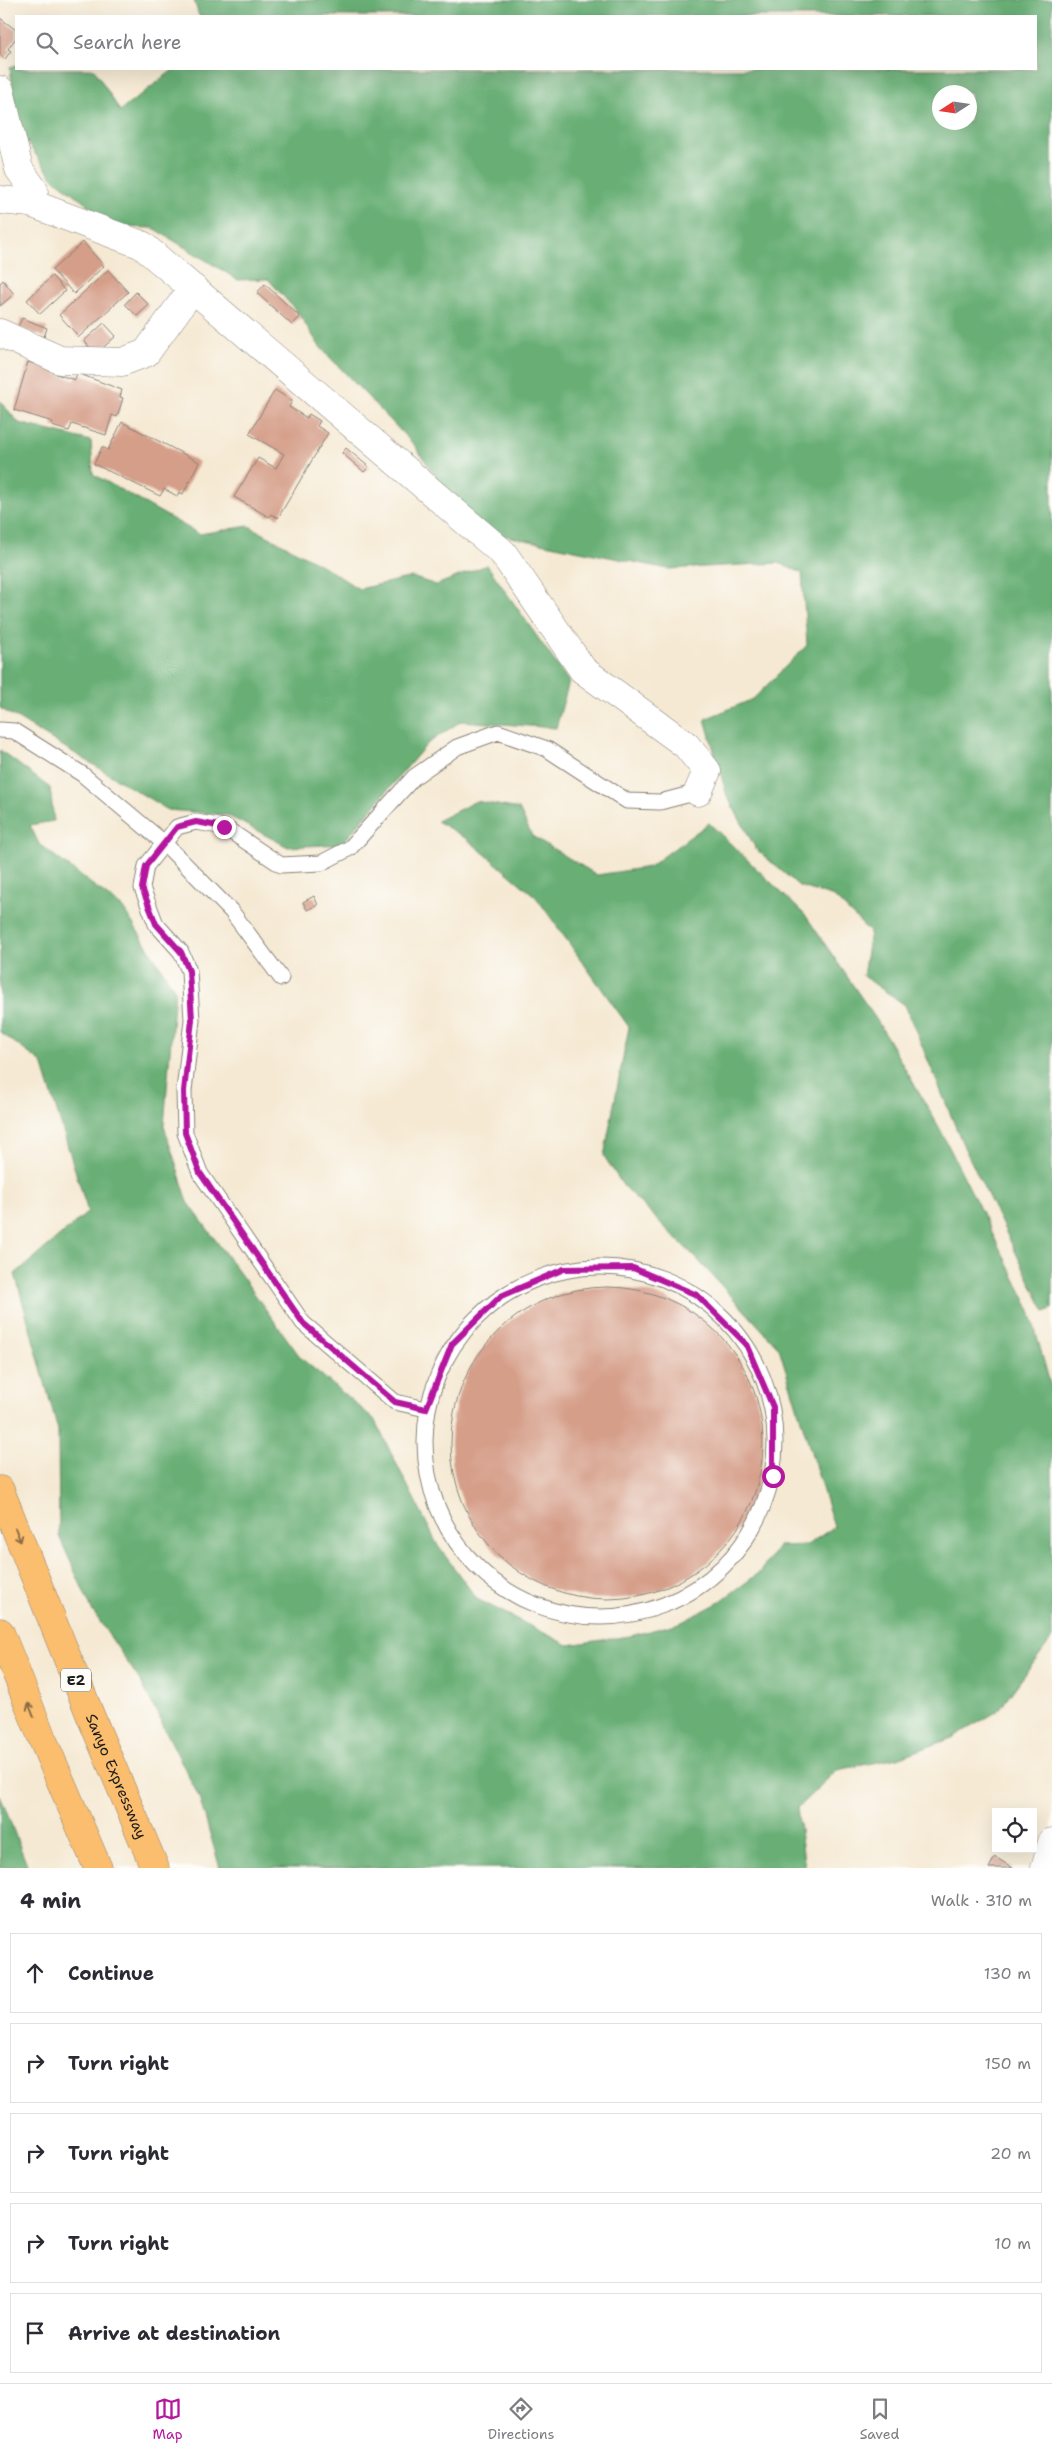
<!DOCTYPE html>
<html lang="en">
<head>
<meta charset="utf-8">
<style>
  body { margin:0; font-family:"Shantell Sans",sans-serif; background:#f7f7f7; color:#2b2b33 }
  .controls { position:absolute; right:15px; bottom:15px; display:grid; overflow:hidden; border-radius:0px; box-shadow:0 5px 20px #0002 }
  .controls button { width:45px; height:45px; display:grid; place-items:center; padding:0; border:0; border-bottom:1px solid #e1e1e2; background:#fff; color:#2b2b33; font:25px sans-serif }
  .compass { position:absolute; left:932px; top:85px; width:45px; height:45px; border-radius:50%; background:#fff; box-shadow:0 5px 20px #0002; rotate:258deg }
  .stop { position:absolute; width:15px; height:15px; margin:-11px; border:4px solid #b5179e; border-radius:50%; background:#fff }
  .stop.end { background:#b5179e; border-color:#fff; box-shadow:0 1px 5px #0008 }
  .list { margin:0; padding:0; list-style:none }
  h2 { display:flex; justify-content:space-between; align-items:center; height:65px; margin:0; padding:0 20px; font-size:21px }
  h2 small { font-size:16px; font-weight:400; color:#7c7c81 }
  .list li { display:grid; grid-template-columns:32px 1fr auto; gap:15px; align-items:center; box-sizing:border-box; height:80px; margin:0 10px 10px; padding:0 10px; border:1px solid #e1e1e2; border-radius:0px }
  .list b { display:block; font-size:19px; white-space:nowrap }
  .list em { font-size:16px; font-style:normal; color:#7c7c81 }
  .icon { flex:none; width:28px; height:28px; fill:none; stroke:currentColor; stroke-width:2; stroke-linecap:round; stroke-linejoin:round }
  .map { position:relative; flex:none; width:1052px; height:1868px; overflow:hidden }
  .search { position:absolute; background:#fff; box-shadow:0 5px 20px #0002; left:15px; right:15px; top:15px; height:55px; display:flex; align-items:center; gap:12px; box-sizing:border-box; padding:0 18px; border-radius:0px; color:#7c7c81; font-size:19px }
  .sheet { height:515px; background:#fff }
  nav { display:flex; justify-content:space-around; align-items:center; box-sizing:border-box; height:70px; border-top:1px solid #e1e1e2; background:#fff; font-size:14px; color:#7c7c81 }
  nav a { display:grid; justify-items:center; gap:2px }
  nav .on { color:#b5179e }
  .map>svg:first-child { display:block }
  .forest { fill:#67ae74; stroke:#426548; fill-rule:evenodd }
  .building { fill:#d59e89 }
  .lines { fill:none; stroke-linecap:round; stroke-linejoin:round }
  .lane-casing { stroke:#888278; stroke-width:17 }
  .street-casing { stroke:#888278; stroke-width:29 }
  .highway-casing { stroke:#888278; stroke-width:29 }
  .lane { stroke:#fff; stroke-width:15 }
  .street { stroke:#fff; stroke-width:28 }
  .highway { stroke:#fbbd6e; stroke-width:28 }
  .oneway { stroke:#8c6c45 }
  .route { stroke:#b5179e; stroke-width:6 }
  .labels { text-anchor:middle; stroke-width:4; stroke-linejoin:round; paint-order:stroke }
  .shield { fill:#fdfcf7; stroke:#605f5e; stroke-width:1 }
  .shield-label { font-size:14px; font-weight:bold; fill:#1c1c1c }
  .street-label { font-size:15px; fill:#1c1c1c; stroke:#fdfcf7 }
</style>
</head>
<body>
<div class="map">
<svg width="1052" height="1868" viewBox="0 0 1052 1868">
  <rect width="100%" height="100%" fill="#fdfcf7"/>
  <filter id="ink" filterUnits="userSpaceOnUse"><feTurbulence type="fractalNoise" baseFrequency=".02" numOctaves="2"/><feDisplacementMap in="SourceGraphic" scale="10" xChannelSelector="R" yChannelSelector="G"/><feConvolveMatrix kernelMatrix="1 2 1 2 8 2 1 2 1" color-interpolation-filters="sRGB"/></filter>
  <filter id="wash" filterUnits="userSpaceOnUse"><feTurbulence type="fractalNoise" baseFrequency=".0096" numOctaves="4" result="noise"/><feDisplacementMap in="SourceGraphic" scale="20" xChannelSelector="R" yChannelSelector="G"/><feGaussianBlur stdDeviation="1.12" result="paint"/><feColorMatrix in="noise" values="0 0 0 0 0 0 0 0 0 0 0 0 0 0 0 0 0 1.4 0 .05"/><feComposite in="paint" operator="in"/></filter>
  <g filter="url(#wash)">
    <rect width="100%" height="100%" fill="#f5e9d3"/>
    <g class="forest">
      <path d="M194,0h858v1309l-7,3 -81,-165 -59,-142 -42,-29 7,-44 -36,-35 -35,-11 -43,-37 -29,-53 -22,-77 48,-20 54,-54 -5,-72 -23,-10 -111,6 -177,-36 -30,-19 -46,-68 -95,-99 -21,-33 -31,-35 -30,1 -85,-52 -38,-1 -63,-50 -34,-47 -8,-63 6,-2v4h78l26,42 54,-42h862v-53h-837zM940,92h30v30h-30z"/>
      <path d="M0,401l19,22 72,18 2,33 106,60 50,-8 74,40 36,23 53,-12 24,8 51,-20 82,117 -13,46 -95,-7 -34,23 -85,100 -54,3 -61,-32 -59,-5 -168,-102z"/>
      <path d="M0,750l50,38 4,33 -24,4 9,19 84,64 52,82 -11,136 24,76 113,156 73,61 64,127 39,53 91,46 62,-9 50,-13 38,-20 41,-30 20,-27 28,-1 27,-18 -55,-179 -83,-90 -72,-71 -20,-31 25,-129 -93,-130 -69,-58 -30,-18 39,-20 43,8 13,27 65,39 52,-8 60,-44 97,93 72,106 61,105 90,180 23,84v247l-54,73 -46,27 -54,20 -61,12 -40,38 8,60h-585l-21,-71 -58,-115 -49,-72 -33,-74 -1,-106 -43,-156 73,-62 -46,-149 -42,-31z"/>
      <path d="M0,1795l28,73h-28z"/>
    </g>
    <g id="blocks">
      <g class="building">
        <path d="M0,18l16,12v8l-8,11 3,2 -6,8 -5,-4z"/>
        <path d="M83,242l21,24 -30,28 -22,-24z"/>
        <path d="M108,270l20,22 -49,45 -20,-22z"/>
        <path d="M52,276l13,15 -25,23 -13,-14z"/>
        <path d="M3,280l11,14 -14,12v-23z"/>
        <path d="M265,284l35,33 -8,8 -35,-32z"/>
        <path d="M136,292l13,13 -12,11 -12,-12z"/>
        <path d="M22,318l25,10 -3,9 -26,-10z"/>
        <path d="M104,323l12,13 -20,18 -12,-13z"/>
        <path d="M28,362l29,9 -1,3 19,6 2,-7 45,17 -2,7 3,1 -6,19 -5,-2 -6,20 -34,-11 -3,7 -17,-5 1,-4 -39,-12z"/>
        <path d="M275,390l17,11 -3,6 18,11 2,-4 11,7 -3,5 11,7 -50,85 -7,-4 -2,3 -35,-20 24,-39 18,10 8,-14 -35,-20z"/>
        <path d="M122,422l77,40 -16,32 -4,-2 -2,4 -13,-7 -4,7 -66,-32 8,-17 6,3z"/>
        <path d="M346,448l23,19 -5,5 -22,-19z"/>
        <path d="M314,896l4,9 -11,5 -4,-8z"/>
        <circle cx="607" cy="1443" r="156"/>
        <path d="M995,1857l18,11h-24z"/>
      </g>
    </g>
  </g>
  <g filter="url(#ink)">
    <use href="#blocks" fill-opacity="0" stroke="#888278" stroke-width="1"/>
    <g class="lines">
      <defs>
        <g id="lane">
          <path d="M0,730l14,1 68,43 82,69 68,69 49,66"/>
          <circle cx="600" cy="1442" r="175"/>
          <path d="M426,1409l-31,-7 -92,-79 -103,-150 -15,-40 -1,-42 8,-71 -3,-49 -8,-19 -25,-28 -14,-36 4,-22 31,-39 19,-5 28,5 57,38 40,-2 29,-15 64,-71 43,-30 41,-15 49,17 80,52 33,1 38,-10"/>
        </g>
        <g id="street">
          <path d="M0,90l19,79 15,21 -4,13"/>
          <path d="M0,200l30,3 112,42 361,308 80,117 103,75 21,26 -9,21"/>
          <path d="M0,333l60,27 62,2 24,-9 47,-65"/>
          <path d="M1045,1868l7,-26"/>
        </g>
        <g id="highway">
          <path id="s1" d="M0,1490l91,227 64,151"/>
          <path d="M0,1632l42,106 56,130"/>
        </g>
      </defs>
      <use href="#lane" class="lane-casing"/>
      <use href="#street" class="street-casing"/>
      <use href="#highway" class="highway-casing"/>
      <use href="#lane" class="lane"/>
      <use href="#street" class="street"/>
      <use href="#highway" class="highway"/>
    </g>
    <defs><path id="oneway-shaft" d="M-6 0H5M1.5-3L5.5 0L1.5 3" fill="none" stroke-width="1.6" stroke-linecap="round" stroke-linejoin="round" transform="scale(1.25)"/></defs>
    <g class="oneway">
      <use href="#oneway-shaft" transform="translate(18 1535) rotate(68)"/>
      <use href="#oneway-shaft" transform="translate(31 1710) rotate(-112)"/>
    </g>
  </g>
  <g class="lines" filter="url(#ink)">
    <path class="route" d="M224,827l-28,-5 -19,5 -31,39 -4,22 14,36 25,28 8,19 3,49 -8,71 1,42 15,40 103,150 92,79 31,7 26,-65 49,-48 63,-27 69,-1 64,27 49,49 27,63v69"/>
  </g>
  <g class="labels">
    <rect class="shield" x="61" y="1668.5" width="30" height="23" rx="4"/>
    <g class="shield-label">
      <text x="76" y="1685">E2</text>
    </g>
    <g class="street-label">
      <text dy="5" stroke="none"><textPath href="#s1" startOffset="309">Sanyo Expressway</textPath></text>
    </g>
  </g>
</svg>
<div class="controls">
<button><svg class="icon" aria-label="locate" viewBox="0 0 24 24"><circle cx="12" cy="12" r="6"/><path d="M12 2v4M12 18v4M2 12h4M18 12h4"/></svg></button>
</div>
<svg class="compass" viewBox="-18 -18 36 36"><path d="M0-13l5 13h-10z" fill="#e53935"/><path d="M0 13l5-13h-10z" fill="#7c7c81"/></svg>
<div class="stop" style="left:773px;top:1476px"></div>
<div class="stop end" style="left:224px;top:827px"></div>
<div class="search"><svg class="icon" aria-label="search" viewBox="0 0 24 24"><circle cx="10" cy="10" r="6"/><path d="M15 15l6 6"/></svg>Search here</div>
</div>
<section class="sheet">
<h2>4 min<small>Walk · 310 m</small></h2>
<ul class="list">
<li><svg class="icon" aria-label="ahead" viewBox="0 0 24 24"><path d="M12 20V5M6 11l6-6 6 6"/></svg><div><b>Continue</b></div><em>130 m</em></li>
<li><svg class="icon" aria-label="right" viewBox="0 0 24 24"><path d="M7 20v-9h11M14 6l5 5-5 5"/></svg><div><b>Turn right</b></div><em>150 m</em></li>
<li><svg class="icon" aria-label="right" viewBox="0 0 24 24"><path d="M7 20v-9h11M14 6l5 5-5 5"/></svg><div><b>Turn right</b></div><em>20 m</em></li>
<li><svg class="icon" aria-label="right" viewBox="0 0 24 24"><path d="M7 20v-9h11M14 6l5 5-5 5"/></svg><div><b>Turn right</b></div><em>10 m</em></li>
<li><svg class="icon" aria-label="arrive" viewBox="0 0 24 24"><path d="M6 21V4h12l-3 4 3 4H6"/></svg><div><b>Arrive at destination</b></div></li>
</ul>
</section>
<nav>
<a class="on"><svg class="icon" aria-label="map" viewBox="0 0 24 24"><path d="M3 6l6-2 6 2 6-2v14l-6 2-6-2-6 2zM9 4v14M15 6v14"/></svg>Map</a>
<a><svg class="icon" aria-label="directions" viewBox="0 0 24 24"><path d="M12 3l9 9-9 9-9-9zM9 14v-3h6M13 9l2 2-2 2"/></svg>Directions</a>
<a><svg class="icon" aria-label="saved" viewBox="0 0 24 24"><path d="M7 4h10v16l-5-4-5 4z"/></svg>Saved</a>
</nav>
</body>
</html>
